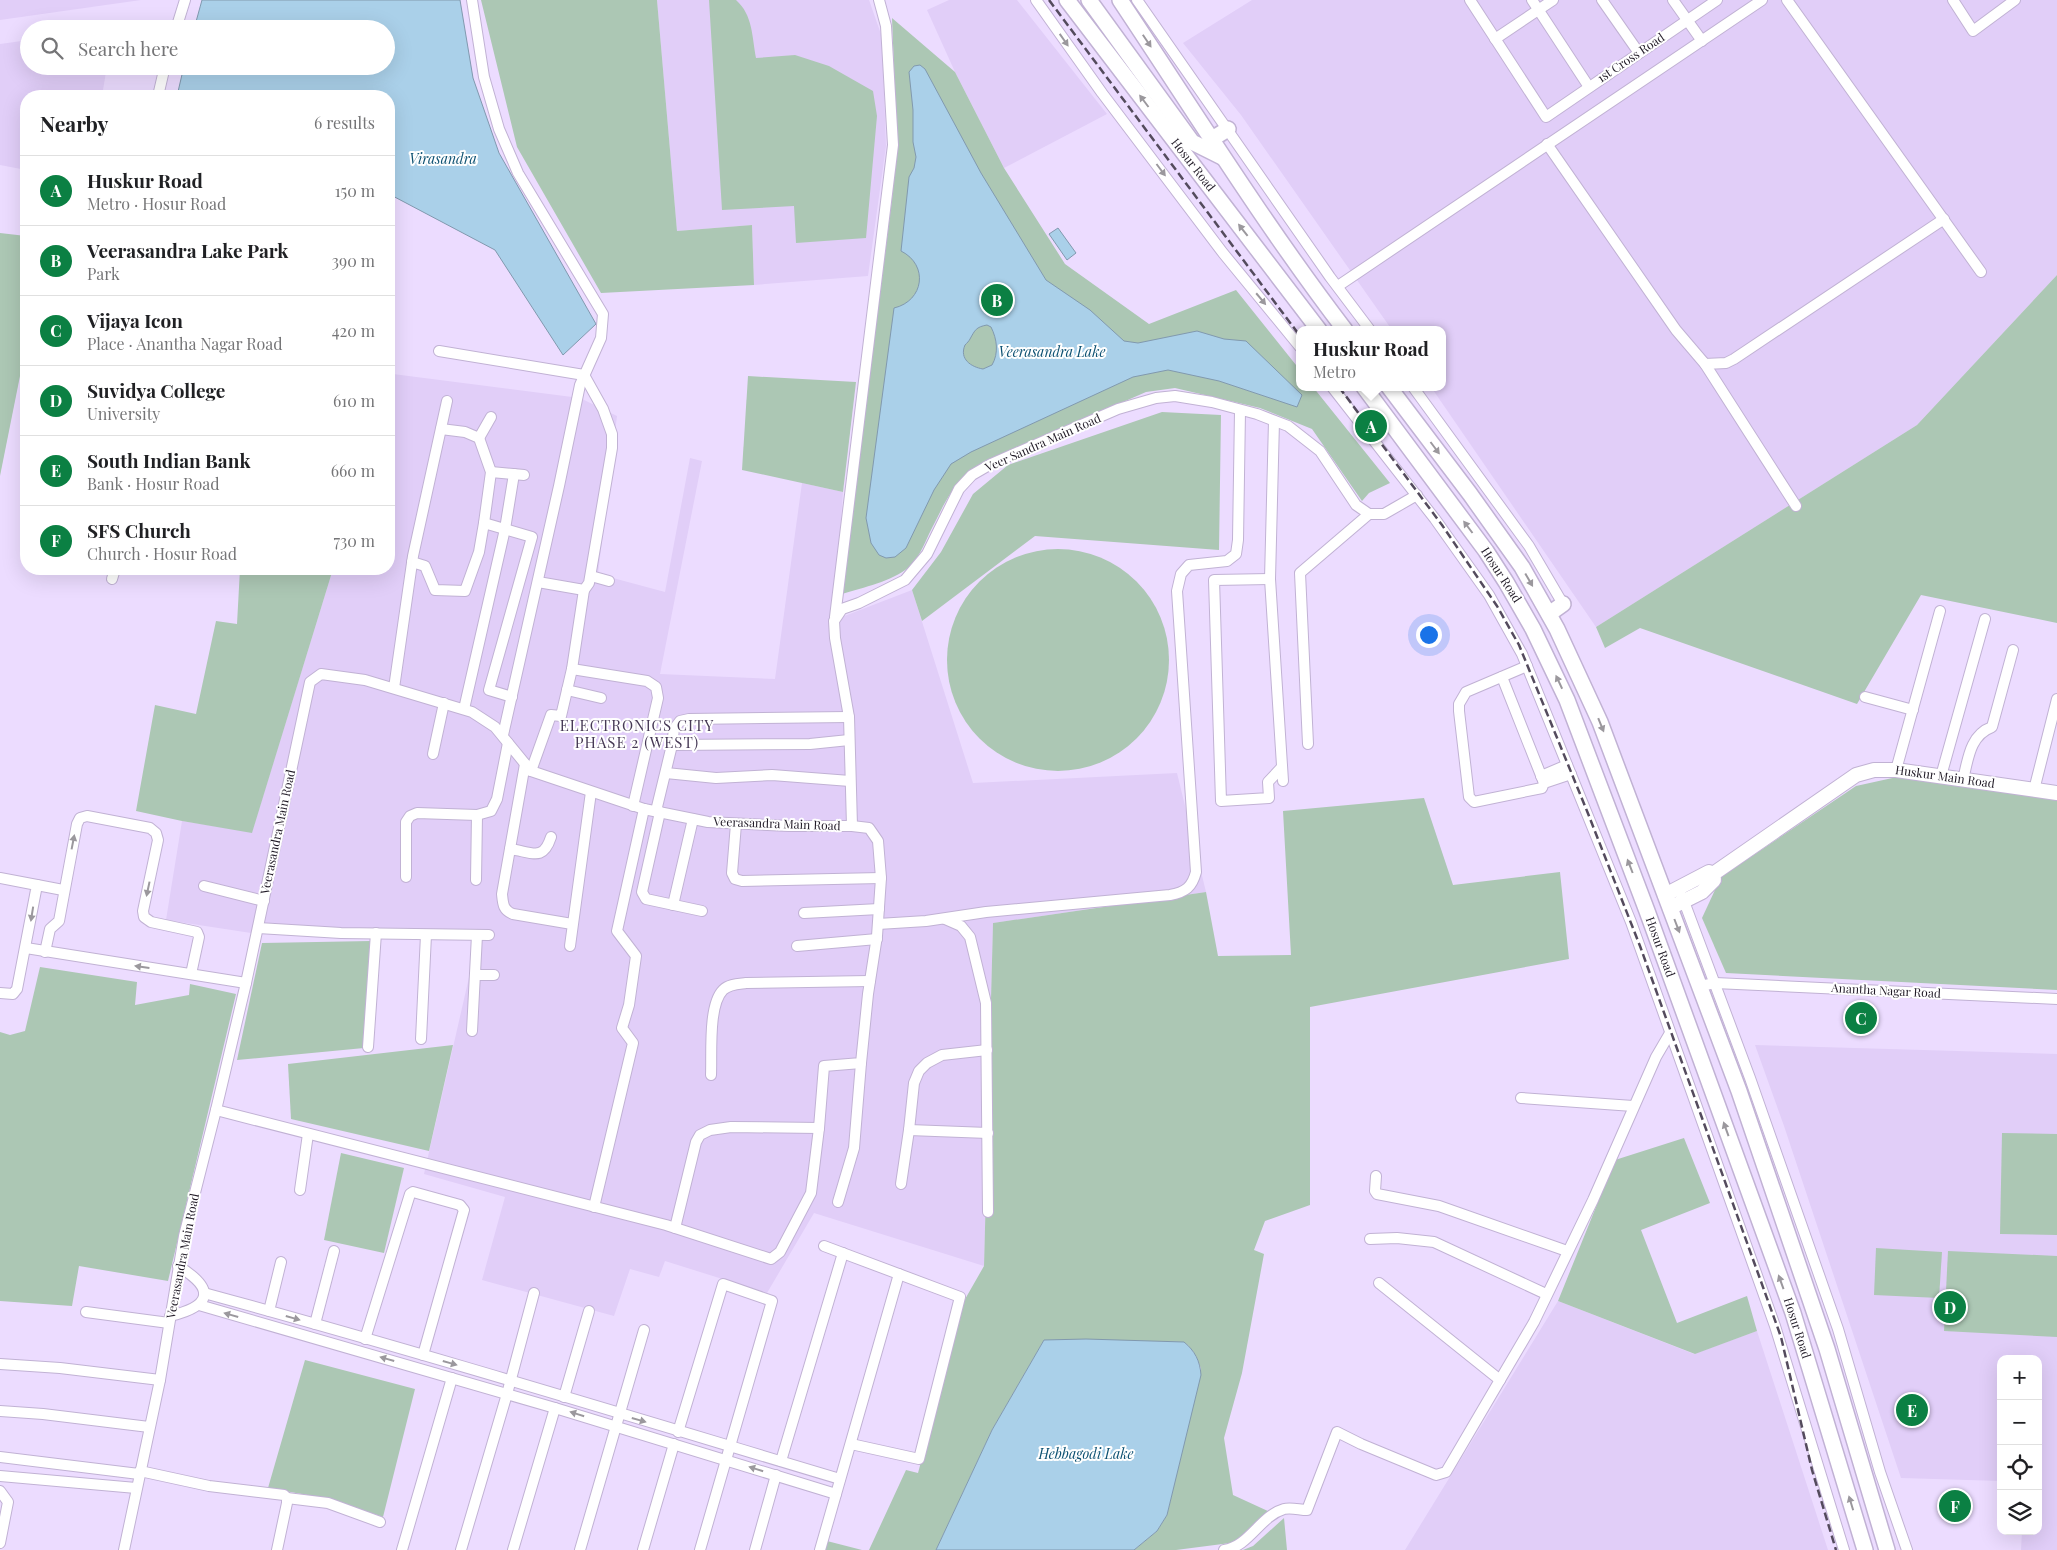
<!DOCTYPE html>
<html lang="en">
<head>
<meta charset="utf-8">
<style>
  body { margin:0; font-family:"Playfair Display",serif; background:#f6f6f6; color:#202124 }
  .controls { position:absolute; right:15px; bottom:15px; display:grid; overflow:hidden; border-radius:10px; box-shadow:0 5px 20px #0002 }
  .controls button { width:45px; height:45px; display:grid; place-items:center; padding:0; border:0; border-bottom:1px solid #e0e0e0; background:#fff; color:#202124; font:25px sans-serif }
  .you { position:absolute; left:1428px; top:634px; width:18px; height:18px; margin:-12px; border:4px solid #fff; border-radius:50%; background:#1a73e8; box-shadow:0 0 0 8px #1a73e833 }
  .badge { display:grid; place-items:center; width:32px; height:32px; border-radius:50%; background:#0b8043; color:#fff; font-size:16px; font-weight:700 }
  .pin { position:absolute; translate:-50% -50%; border:2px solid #fff; box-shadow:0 1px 5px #0006 }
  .popup { position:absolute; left:1296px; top:326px; width:150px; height:65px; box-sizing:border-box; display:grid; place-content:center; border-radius:10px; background:#fff; filter:drop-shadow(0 1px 4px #0005); font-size:16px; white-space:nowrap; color:#757577 }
  .popup b { font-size:19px; color:#202124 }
  .popup::after { content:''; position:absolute; left:50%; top:100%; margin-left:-10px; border:10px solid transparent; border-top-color:#fff }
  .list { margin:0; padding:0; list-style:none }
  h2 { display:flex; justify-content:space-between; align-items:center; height:65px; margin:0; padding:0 20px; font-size:21px }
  h2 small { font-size:16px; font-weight:400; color:#757577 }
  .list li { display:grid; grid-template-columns:32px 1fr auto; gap:15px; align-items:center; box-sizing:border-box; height:70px; padding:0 20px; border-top:1px solid #e0e0e0 }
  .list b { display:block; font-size:19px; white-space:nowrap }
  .list p { margin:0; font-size:16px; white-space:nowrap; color:#757577 }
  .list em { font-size:16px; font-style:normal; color:#757577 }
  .icon { flex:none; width:28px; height:28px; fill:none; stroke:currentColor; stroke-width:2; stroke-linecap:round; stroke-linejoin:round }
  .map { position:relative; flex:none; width:2057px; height:1550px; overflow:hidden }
  .search { position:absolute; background:#fff; box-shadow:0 5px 20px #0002; left:20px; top:20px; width:375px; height:55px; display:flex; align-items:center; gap:12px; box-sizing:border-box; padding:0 18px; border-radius:28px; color:#757577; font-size:19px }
  .panel { position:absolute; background:#fff; box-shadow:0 5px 20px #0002; left:20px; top:90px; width:375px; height:485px; border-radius:20px }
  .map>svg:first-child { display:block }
  .built { fill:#e1cef8 }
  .green { fill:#acc7b4 }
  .water { fill:#aad0e9; stroke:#8199ae; fill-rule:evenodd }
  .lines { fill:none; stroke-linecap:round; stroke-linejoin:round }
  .minor-casing { stroke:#c1b2d4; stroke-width:12 }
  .major-casing { stroke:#c1b2d4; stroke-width:16 }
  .highway-casing { stroke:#c1b2d4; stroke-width:18 }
  .minor { stroke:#fff; stroke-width:10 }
  .major { stroke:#fff; stroke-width:14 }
  .highway { stroke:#fff; stroke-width:15 }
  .rail { stroke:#544b5d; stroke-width:2.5; stroke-dasharray:8 4; stroke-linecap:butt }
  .oneway { fill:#9b989d }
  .labels { text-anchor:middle; stroke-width:4; stroke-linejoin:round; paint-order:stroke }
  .street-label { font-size:12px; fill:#201a26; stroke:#fff }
  .water-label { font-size:14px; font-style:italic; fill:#0d5172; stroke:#fff }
  .quarter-label { font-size:15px; letter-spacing:1px; fill:#463955; stroke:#fff }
</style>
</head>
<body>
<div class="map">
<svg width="2057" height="1550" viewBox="0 0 2057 1550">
  <rect width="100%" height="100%" fill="#ecdcff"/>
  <g class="built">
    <path d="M0,0h141l-141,20z"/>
    <path d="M657,0h212l13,37 4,109 -18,130 -114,9 -2,-60 -75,6z"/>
    <path d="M949,0h68l90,114 -103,54 -49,-96 -28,-62z"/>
    <path d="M1252,0h805v275l-140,150 -321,202 -165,-240h11v-57h-50l-151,-215 -58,-72z"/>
    <path d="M29,40v26h78l-5,30h-76v74l-26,-5v-121z"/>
    <path d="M393,374l187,24 37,18 -19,158 67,18 25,-134 12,3 -42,213 115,5 27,-196 41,9 -9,128 78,-30 61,193 204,-10 29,119 -213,31 -9,343 -170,-53 -47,80 -102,-32 -6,16 -29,-8 -16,47 -132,-36 23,-83 -81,-23 54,-236 -227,-5 -85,-13 16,-99 70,11 81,-263h56v-180z"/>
    <path d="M1755,1045l302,9v496h-36l1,-19h16v-172h-37v122l-100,-3 -117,-352z"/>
    <path d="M1558,1301l136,53 63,-23 71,219h-423z"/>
  </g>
  <g class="green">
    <path d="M481,0h176l20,231 75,-6 2,60 -153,8 -84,-146z"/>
    <path d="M709,0h27c17,15 16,37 20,58l39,-3 34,11 44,25 4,25 -11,122 -70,5 -2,-37 -72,4z"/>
    <path d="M892,18l63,54 49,96 61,96 84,60 87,-34 64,80v17h13l77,96 -21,10 -7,8 -50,-72 -52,-21 -85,-20 -29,4 -158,69c-36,20 -41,38 -59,73 -5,11 -11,25 -20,33 -18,15 -45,20 -67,27l50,-395 5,-54z"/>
    <path d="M0,233l26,3v110l-26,130z"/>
    <path d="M2057,275v348l-136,-28 -64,109 -217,-76 -35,20 -9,-21 321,-202z"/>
    <path d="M748,376l108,6 -13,110 -101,-22z"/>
    <path d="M1162,412l59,3 -2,135 -184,-14 -113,85 -10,-31 29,-38 32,-58 35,-29z"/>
    <circle cx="1058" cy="660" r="111"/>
    <path d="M240,569h93l-81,264 -70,-12 -46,-10 19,-106 41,9 20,-93 21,3z"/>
    <path d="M1897,777l160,23v190l-331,-17 -24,-55 19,-41 135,-91z"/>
    <path d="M1424,798l29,87 107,-13 9,87 -259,48v198l-45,16 -11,29 10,4 -22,119 -18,65 9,57 37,17 -32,30 -62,8h-42l23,-19 10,-16 34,-146c-3,-11 -8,-20 -17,-27l-140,-2 -52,90 -56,120h-67l37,-80 12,3 46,-172 20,-35 9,-343 213,-31 12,64 73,-1 -8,-144z"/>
    <path d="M371,941l-7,107 -127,12 25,-117z"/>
    <path d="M40,967l97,15 -2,23 54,-10 1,-11 46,10 -68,287 -89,-15 -7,40 -72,-5v-269l10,3 15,-4z"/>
    <path d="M453,1045l-24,106 -138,-32 -3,-55z"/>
    <path d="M2002,1133l55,1v101l-57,-1z"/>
    <path d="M1684,1138l26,65 -69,27 36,93 70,-27 10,35 -62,23 -137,-53 57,-141z"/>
    <path d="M341,1153l63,15 -20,85 -60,-13z"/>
    <path d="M1876,1248l66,4 -3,46 -65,-3z"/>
    <path d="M1948,1251l109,5v81l-113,-6z"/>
    <path d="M305,1360l110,29 -32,128 -53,-18 -62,-11z"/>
    <path d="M1284,1518l3,32h-44l10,-4z"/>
    <path d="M827,1541l35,9h-37z"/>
  </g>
  <g class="water">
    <path d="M202,0h258l13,78 26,75 97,171 -33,31 -68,-105 -106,-56v-98h-212l7,-30h202v-37h-192z"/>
    <path d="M920,65l5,4 56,104 65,107 44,30 34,31 14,2 59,-12 27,8 22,2 56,54 -5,12 -78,-26 -51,-11 -35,7 -162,75 -20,12 -17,26 -28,58 -11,9 -9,1 -7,-3 -8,-12 -5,-25 28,-210c30,-7 35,-43 7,-57l8,-74 5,-9 2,-11 -3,-15v-32l-4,-38 5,-6zM987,325l4,2c6,12 8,26 1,38l-9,4c-12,-2 -24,-10 -18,-24 2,-2 4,-4 5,-6 5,-9 6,-12 17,-14z"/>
    <path d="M1058,228l18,25 -9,7 -18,-26z"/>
    <path d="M1086,1339l98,3c11,9 16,19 17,33l-34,140 -10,16 -23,19h-198l56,-120 52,-90z"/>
  </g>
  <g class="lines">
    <defs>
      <g id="minor">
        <path d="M472,0l12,77 15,52 19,44 85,141 -2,24 -21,47 -21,101 -56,249"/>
        <path d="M1036,0l66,93 121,160 77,94"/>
        <path d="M1137,0l193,277 40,53"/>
        <path d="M1470,0l76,117 171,-117"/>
        <path d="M1532,0l57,87"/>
        <path d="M1602,0l37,53"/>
        <path d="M1673,0l29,41"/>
        <path d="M1787,0l194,272"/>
        <path d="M1953,0l20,31 42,-31"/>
        <path d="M176,29l9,-29"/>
        <path d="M1495,39l58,-39"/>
        <path d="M158,96l7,-30"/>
        <path d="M1547,144l129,186 29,34 21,-1 8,-4 210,-140"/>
        <path d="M1338,286l424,-286"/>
        <path d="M439,351l145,24 19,34 9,25v14l-23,135 -5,7 -46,-8"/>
        <path d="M1705,364l91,142"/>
        <path d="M1332,387l103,132 54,76 33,59 109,268 144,404 69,224"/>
        <path d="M1413,387l116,159 34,58"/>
        <path d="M1274,421l-4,158 13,202"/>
        <path d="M441,429l24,3 14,6 12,34 -7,51 48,14 -43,153 23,7"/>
        <path d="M479,438l12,-21"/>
        <path d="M491,472l33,3"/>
        <path d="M412,562l13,4 10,24 30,1 14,-39 5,-29"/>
        <path d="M591,576l18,5"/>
        <path d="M112,579l3,-10"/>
        <path d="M1270,579l-56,1 7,221 48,-3 -1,-16 14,-15"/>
        <path d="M835,617l58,-472 -7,-119 -7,-26"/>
        <path d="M1527,666l-61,26 -7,12v7l10,86 5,5 68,-14 2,-5 27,-9"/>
        <path d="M572,669l75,12 9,6 2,11 -25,108"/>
        <path d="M1502,677l42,106"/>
        <path d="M394,688l19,-132 34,-155"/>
        <path d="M567,690l34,8"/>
        <path d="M1865,697l48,13"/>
        <path d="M464,709l41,-180 9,-55"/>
        <path d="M1308,744l-8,-171 69,-59"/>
        <path d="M672,745l138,-1 39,-4"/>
        <path d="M433,754l11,-51"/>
        <path d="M525,764l-23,130c1,10 1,16 11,20l59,10"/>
        <path d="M1896,770l44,-159"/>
        <path d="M531,771l20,-56 10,1 11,-47 12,-79"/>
        <path d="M666,773l50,5 56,-3 78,6"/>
        <path d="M1541,776l26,-11"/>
        <path d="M1941,776l44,-157"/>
        <path d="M1963,780c5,-21 7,-45 29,-53l21,-77"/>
        <path d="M2034,790l23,-91"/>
        <path d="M656,811l16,-66 2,-16 6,-8 9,-2 160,-2"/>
        <path d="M660,812l-18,80 4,7 56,12"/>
        <path d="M736,824l-4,49 3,6 7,2 139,-3"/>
        <path d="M852,826l-3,-109 -14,-79 -1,-17 8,-12 17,-6 46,-23 22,-26 32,-65 13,-14 19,-11 127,-55 38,-11 19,-2 37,6 45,12 31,12 32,25 36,54 13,9h15l33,-19"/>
        <path d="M510,849c22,3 33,13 41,-12"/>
        <path d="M406,877v-55l4,-6 7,-3 60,2 14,-4 6,-12 11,-56"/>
        <path d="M0,878l37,7 -20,104 -4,5 -13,-1"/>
        <path d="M476,880l1,-65"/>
        <path d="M37,885l26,5"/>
        <path d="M204,886l60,15"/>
        <path d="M1682,896l68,182 88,251 42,143 27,78"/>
        <path d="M673,905l20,-86"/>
        <path d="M804,913l75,-4"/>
        <path d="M945,919l16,7 9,11 16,66 2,209"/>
        <path d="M878,924l48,-3 60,-9 184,-17c16,-3 22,-8 26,-23l-19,-281 4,-17 8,-9 38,-4 9,-7 2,-14 2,-129"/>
        <path d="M258,928l83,5 148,2"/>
        <path d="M570,946l21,-154"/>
        <path d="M797,946l80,-7"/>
        <path d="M26,948l220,35"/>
        <path d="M45,952l5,-23 9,-8 18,-97 3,-6 7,-2 63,12 6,5 2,7 -15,71 1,6 7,5 46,10 2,5 -8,37"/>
        <path d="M475,975h19"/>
        <path d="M1700,986l15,-3 342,16"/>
        <path d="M472,1031l5,-96"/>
        <path d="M421,1039l5,-104"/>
        <path d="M368,1047l8,-114"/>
        <path d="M711,1075c1,-21 -3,-70 12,-85 6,-6 16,-6 23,-7l124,-2"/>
        <path d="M1521,1098l112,8"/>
        <path d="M216,1110l450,115 105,34 9,-7 31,-59 8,-65"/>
        <path d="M909,1130l79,3"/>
        <path d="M1376,1176l-1,15 2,3 62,12 128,45"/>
        <path d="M901,1184l8,-54 5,-47 5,-12 8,-8 15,-8 45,-5"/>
        <path d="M300,1190l8,-56"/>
        <path d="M838,1202l16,-54 7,-85"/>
        <path d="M594,1207l39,-164 -11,-15 7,-23 7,-49 -19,-25 27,-122"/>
        <path d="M1370,1239l27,-1 37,4 112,52"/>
        <path d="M824,1246l136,51 -41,162 -68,-15"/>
        <path d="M1379,1283l121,97"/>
        <path d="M204,1293c213,58 425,123 636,186"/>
        <path d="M199,1305l356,103 281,86"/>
        <path d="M269,1311l12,-49"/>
        <path d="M86,1312l83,11"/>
        <path d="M170,1316c42,-10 46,-27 8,-50"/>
        <path d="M315,1324l19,-73"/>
        <path d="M365,1339l45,-145 3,-2 47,13 4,5 -41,145"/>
        <path d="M0,1364l60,4 100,12"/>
        <path d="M564,1397l25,-86"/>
        <path d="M0,1411l43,3 106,13"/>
        <path d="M678,1432l45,-148 49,17 -72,249"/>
        <path d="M0,1457l139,17"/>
        <path d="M781,1461l62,-208"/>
        <path d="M140,1471l69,15 75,9 3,3v5l-10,47"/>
        <path d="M0,1476l136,12"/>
        <path d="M0,1491l8,11 -8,41"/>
        <path d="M287,1498l41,5 52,19"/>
        <path d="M124,1550l36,-170 24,-144 32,-126 30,-127 64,-301 11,-8 44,6 107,32 23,15 36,44 113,38 64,13 81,4h63l17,2 9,13 3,37 -4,58 -9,58 -7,69 -37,3 -5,62 -88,-1 -21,3 -10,5 -4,7 -21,86"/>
        <path d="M402,1550l50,-172"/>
        <path d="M461,1550l46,-156 27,-101"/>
        <path d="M513,1550l42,-142"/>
        <path d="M580,1550l64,-220"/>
        <path d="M643,1550l31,-106"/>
        <path d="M755,1550l21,-75"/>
        <path d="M820,1550l79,-276"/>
        <path d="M1224,1550c25,-3 36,-34 60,-41 7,-2 16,1 23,1l30,-78 24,12 75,31 10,-3 88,-150 59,-122 63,-143 14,-24"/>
      </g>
      <g id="major">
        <path d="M1665,895l44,-23 4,2 143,-99 18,-5h22l161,23"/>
        <path d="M1670,908l32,-16 12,-12 -1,-6"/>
      </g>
      <g id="highway">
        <path d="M1067,0l252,330"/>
        <path d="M1089,0l103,142 30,15"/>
        <path d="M1120,0c74,111 144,224 225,330"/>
        <path d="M1212,139l16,-10"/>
        <path d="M1364,387l122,164 20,31 27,47 34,71 80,211 146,402 72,237"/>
        <path d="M1389,387l81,107 52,73 35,62 43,93 139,369 88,258 60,201"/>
        <path d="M1549,614l14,-10"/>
      </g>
    </defs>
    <use href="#minor" class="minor-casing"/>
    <use href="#major" class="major-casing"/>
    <use href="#highway" class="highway-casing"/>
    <use href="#minor" class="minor"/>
    <use href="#major" class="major"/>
    <use href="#highway" class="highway"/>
    <g class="rail">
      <path d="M1049,0l251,336"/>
      <path d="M1339,387l103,138 55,81 22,39 68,166 53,135 141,391 31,133 24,80"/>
    </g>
  </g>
  <defs><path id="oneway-solid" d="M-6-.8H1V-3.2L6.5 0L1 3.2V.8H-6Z" transform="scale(1.25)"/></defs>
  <g class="oneway">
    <use href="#oneway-solid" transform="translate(1064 40) rotate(55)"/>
    <use href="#oneway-solid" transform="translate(1147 41) rotate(56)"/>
    <use href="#oneway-solid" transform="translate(1144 101) rotate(-127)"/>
    <use href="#oneway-solid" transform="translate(1161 170) rotate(53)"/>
    <use href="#oneway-solid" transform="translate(1243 230) rotate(-128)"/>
    <use href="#oneway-solid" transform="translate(1261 299) rotate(50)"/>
    <use href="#oneway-solid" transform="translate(1435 448) rotate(53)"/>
    <use href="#oneway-solid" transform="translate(1468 527) rotate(-127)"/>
    <use href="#oneway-solid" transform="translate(1529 580) rotate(60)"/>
    <use href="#oneway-solid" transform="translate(1559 682) rotate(-115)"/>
    <use href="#oneway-solid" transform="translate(1601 725) rotate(68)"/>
    <use href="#oneway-solid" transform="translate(73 842) rotate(-79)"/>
    <use href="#oneway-solid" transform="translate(1630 866) rotate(-111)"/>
    <use href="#oneway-solid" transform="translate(148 889) rotate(102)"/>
    <use href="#oneway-solid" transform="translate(32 914) rotate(99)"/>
    <use href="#oneway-solid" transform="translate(1677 926) rotate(69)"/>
    <use href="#oneway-solid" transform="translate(142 967) rotate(-172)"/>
    <use href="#oneway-solid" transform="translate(1726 1129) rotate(-110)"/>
    <use href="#oneway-solid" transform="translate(1781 1282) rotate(-110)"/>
    <use href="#oneway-solid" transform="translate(231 1315) rotate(-164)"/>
    <use href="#oneway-solid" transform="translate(293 1318) rotate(16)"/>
    <use href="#oneway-solid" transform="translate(387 1359) rotate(-164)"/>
    <use href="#oneway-solid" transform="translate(450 1363) rotate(16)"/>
    <use href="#oneway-solid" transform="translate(577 1414) rotate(-163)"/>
    <use href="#oneway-solid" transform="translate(639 1420) rotate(16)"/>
    <use href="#oneway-solid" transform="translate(756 1469) rotate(-163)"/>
    <use href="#oneway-solid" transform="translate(1851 1503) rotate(-107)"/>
  </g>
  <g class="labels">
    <g class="street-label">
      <text transform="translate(1631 58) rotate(-34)" y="4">1st Cross Road</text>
      <text transform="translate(1193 165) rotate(52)" y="4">Hosur Road</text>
      <text transform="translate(1043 443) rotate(-24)" y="4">Veer Sandra Main Road</text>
      <text transform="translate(1501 575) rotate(57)" y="4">Hosur Road</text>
      <text transform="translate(1945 777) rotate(8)" y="4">Huskur Main Road</text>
      <text transform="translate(777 824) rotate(2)" y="4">Veerasandra Main Road</text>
      <text transform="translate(278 832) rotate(-78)" y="4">Veerasandra Main Road</text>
      <text transform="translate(1660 947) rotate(70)" y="4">Hosur Road</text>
      <text transform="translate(1886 991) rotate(3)" y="4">Anantha Nagar Road</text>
      <text transform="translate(183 1256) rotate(-79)" y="4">Veerasandra Main Road</text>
      <text transform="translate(1797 1328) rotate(72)" y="4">Hosur Road</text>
    </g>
    <g class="water-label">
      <text x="443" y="164">Virasandra</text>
      <text x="1052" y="357">Veerasandra Lake</text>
      <text x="1086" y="1459">Hebbagodi Lake</text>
    </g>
    <g class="quarter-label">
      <text x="637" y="731">ELECTRONICS CITY<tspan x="637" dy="17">PHASE 2 (WEST)</tspan></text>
    </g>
  </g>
</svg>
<div class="controls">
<button>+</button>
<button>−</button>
<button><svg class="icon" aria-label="locate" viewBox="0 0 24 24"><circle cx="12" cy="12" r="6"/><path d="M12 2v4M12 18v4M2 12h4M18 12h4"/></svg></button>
<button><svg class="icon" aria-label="layers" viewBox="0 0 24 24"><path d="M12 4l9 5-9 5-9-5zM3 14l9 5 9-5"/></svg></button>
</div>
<div class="you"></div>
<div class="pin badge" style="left:1371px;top:426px">A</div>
<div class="popup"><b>Huskur Road</b>Metro</div>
<div class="pin badge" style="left:997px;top:300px">B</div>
<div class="pin badge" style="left:1861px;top:1018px">C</div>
<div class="pin badge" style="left:1950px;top:1307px">D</div>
<div class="pin badge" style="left:1912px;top:1410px">E</div>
<div class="pin badge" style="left:1955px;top:1506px">F</div>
<div class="search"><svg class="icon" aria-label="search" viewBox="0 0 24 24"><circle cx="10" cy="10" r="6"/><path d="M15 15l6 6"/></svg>Search here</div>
<section class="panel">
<h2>Nearby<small>6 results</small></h2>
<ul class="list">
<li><span class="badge">A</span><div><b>Huskur Road</b><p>Metro · Hosur Road</p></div><em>150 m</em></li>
<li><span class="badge">B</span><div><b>Veerasandra Lake Park</b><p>Park</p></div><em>390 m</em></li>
<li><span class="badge">C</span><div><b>Vijaya Icon</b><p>Place · Anantha Nagar Road</p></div><em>420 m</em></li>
<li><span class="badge">D</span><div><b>Suvidya College</b><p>University</p></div><em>610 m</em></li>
<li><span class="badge">E</span><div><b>South Indian Bank</b><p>Bank · Hosur Road</p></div><em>660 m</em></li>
<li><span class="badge">F</span><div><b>SFS Church</b><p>Church · Hosur Road</p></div><em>730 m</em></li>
</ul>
</section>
</div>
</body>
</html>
